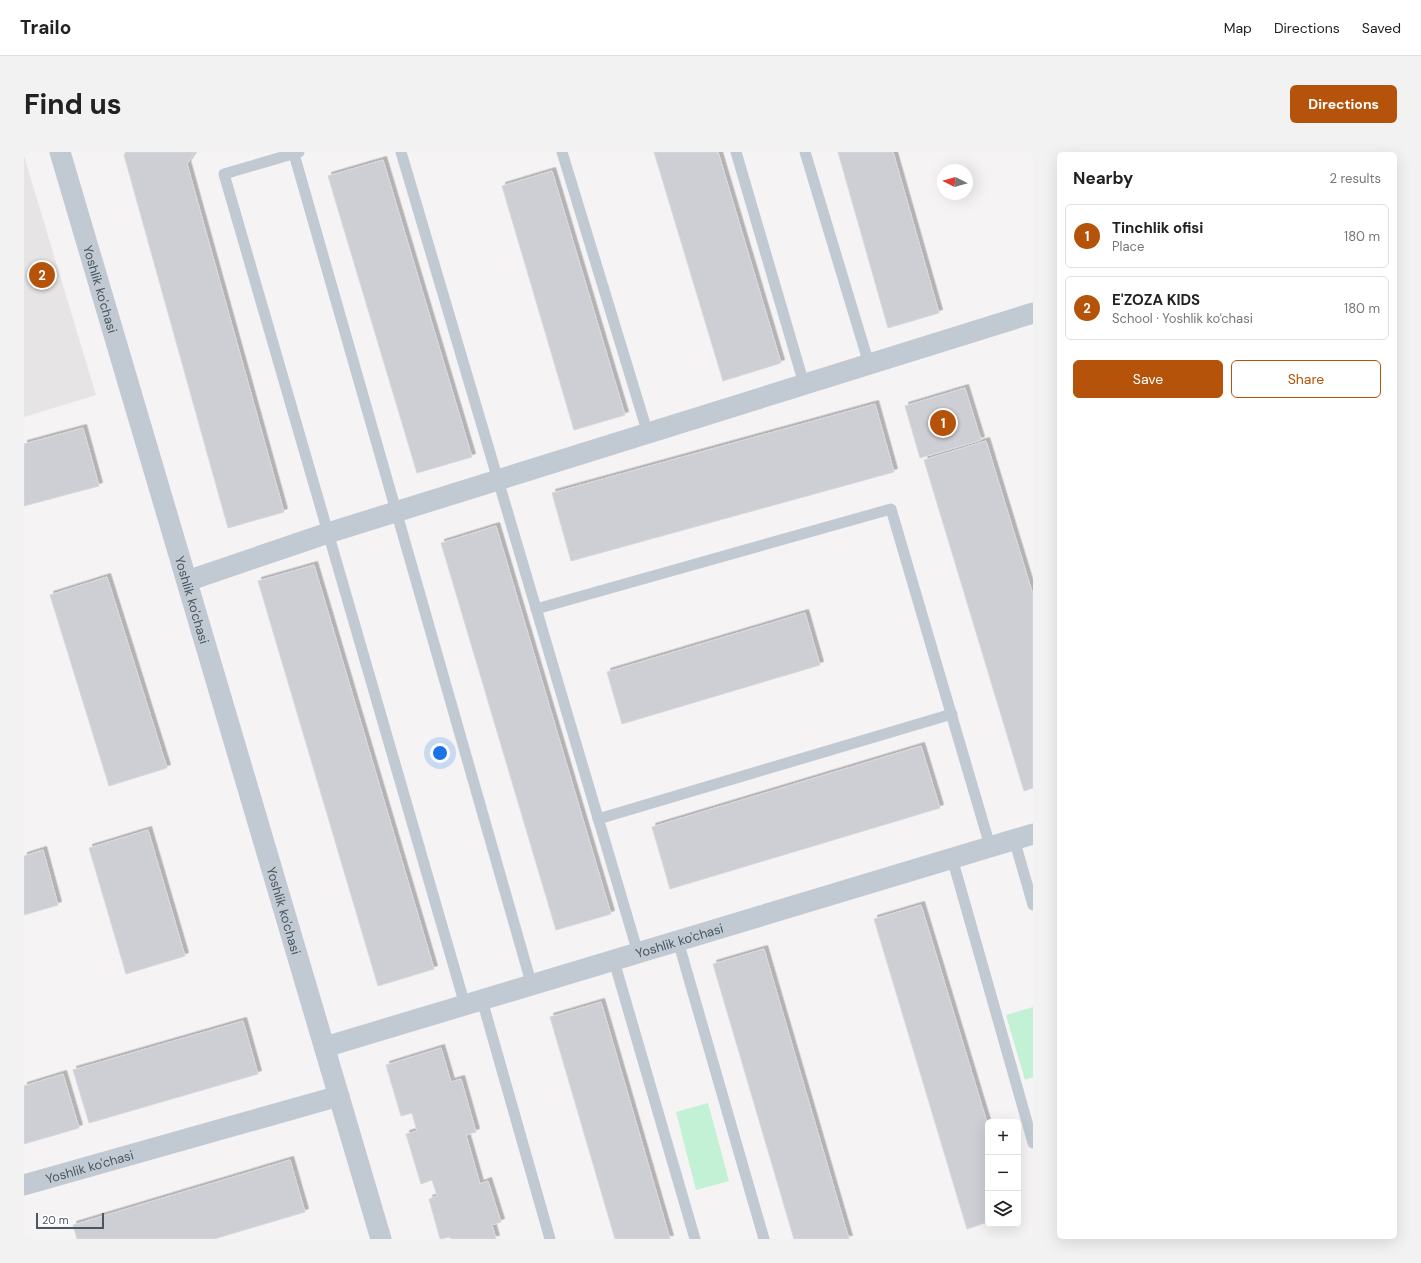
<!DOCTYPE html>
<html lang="en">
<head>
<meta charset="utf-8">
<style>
  body { margin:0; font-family:"DM Sans",sans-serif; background:#f2f2f2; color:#222 }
  .controls { position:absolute; right:12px; bottom:12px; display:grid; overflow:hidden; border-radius:6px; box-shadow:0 4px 16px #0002 }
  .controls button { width:36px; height:36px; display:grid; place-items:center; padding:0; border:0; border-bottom:1px solid #e0e0e0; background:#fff; color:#222; font:20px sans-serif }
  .compass { position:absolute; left:913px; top:12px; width:36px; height:36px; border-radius:50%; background:#fff; box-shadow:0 4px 16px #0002; rotate:276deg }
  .scale { position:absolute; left:12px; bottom:10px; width:68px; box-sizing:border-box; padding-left:4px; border:2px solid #4a5661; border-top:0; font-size:11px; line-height:14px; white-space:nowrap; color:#4a5661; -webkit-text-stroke:3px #fff; paint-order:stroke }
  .you { position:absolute; left:416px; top:601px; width:14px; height:14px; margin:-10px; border:3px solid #fff; border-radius:50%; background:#1a73e8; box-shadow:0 0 0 6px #1a73e833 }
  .badge { display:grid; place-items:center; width:26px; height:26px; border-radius:50%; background:#b45309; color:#fff; font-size:13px; font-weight:700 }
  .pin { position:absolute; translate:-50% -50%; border:2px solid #fff; box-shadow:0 1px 4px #0006 }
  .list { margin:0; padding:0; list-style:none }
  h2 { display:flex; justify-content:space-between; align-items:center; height:52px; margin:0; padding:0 16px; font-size:17px }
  h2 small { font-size:13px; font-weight:400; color:#767676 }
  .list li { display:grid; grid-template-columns:26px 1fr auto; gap:12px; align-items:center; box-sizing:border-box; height:64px; margin:0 8px 8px; padding:0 8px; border:1px solid #e0e0e0; border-radius:6px }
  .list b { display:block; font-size:15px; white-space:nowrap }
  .list p { margin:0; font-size:13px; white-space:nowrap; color:#767676 }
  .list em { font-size:13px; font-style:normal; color:#767676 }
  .actions { display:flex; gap:8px; padding:12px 16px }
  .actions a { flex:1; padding:9px 0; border:1px solid #b45309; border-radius:6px; text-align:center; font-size:14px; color:#b45309 }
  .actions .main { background:#b45309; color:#fff }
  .icon { flex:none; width:22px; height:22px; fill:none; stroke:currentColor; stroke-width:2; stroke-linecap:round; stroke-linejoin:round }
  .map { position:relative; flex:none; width:1009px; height:1087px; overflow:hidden; border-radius:6px }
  header { display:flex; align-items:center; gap:24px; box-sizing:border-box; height:56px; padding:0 20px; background:#fff; border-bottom:1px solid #e0e0e0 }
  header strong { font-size:19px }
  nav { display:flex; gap:22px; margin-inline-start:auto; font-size:14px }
  .intro { display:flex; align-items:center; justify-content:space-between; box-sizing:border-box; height:96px; padding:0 24px }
  h1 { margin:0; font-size:28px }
  .button { padding:10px 18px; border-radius:6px; background:#b45309; color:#fff; font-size:14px; font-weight:700 }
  main { display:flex; gap:24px; padding:0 24px }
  aside { flex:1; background:#fff; border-radius:6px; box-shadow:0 4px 16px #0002 }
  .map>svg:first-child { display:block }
  .education { fill:#e6e4e5 }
  .green { fill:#c3f1d5 }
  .building { fill:#cdcfd5; stroke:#d7d9de; filter:url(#shadow) }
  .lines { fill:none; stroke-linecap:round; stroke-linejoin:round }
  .service { stroke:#c1cad2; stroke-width:11 }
  .minor { stroke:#c1cad2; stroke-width:21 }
  .labels { text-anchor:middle; stroke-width:3; stroke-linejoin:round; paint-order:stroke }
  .street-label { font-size:13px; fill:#4a5661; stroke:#fff }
</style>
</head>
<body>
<header>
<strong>Trailo</strong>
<nav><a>Map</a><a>Directions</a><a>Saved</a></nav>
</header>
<div class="intro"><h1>Find us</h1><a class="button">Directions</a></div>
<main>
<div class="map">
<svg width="1009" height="1087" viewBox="0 0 1009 1087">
  <defs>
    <filter id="shadow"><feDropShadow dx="3.5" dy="-3.5" stdDeviation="0" flood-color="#0004"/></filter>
  </defs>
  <rect width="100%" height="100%" fill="#f5f3f3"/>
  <path class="education" d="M0,4l72,239 -72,22z"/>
  <g class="green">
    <path d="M1009,855v70l-8,3 -19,-65z"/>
    <path d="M684,951l21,78 -33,9 -20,-78z"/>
  </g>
  <g class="building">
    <path d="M102,0h69l-8,12 97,348 -56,16 -104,-373z"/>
    <path d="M630,0h64l63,211 -58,18z"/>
    <path d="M814,0h55l46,161 -51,15z"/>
    <path d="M359,8l89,297 -55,16 -89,-297z"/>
    <path d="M528,19l73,244 -51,15 -72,-244z"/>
    <path d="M941,236l16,52 -61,18 -15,-52z"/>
    <path d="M851,252l19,68 -323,89 -19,-68z"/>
    <path d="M59,276l16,58 -75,20v-62z"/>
    <path d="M962,289l47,154v193l-9,3 -100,-331z"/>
    <path d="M472,374l115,388 -55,16 -115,-387z"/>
    <path d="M290,413l120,404 -56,17 -120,-405z"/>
    <path d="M83,425l60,191 -58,18 -59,-191z"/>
    <path d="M781,461l15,52 -198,59 -15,-52z"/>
    <path d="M897,594l19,62 -270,81 -18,-62z"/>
    <path d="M124,678l37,126 -59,18 -37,-126z"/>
    <path d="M19,698l15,55 -34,10v-59z"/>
    <path d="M897,753l67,221v96l-21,7 -93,-310z"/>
    <path d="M740,797l85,290h-55l-81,-275z"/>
    <path d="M577,850l69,237h-55l-65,-222z"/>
    <path d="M219,869l15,53 -169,49 -16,-53z"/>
    <path d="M417,896l10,34 10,-3 15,53 -10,3 14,49 8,-3 13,41 -9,3 4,14h-45l-1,-2 -10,2 -11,-40 8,-3 -5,-16 -11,4 -15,-50 11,-3 -5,-18 -11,3 -15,-51z"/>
    <path d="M39,922l16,54 -55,16v-58z"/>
    <path d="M266,1008l15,52 -91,27h-137l-4,-14z"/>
  </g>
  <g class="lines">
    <g class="service">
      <path d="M275,0l-75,22 241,831"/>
      <path d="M377,0l237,801"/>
      <path d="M538,0l86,282"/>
      <path d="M712,0l68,232"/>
      <path d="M781,0l64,212"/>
      <path d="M270,2l238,832"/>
      <path d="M512,457l355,-100 99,337"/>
      <path d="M574,667l354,-105"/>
      <path d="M990,687l19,66"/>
      <path d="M928,706l81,285"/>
      <path d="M654,789l86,298"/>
      <path d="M590,809l81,278"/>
      <path d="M458,848l68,239"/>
    </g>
    <g class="minor">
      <path id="s1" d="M36,0l321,1087"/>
      <path d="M163,429l141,-48 705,-220"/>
      <path id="s2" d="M301,895l708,-213"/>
      <path id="s3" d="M0,1033l315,-89"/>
    </g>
  </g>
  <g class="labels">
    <g class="street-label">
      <text dy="5" stroke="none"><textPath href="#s1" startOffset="143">Yoshlik ko'chasi</textPath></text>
      <text dy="5" stroke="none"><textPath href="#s1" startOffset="467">Yoshlik ko'chasi</textPath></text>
      <text dy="5" stroke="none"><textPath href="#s1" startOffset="791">Yoshlik ko'chasi</textPath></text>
      <text dy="5" stroke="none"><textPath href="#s2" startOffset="370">Yoshlik ko'chasi</textPath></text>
      <text dy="5" stroke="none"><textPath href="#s3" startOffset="68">Yoshlik ko'chasi</textPath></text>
    </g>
  </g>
</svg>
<div class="controls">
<button>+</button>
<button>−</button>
<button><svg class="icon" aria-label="layers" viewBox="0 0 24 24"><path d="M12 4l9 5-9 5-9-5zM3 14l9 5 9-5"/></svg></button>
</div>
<svg class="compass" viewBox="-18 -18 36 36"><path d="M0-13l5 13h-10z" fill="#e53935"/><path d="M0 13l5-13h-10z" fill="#767676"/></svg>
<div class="scale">20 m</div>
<div class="you"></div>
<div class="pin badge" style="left:919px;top:271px">1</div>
<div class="pin badge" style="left:18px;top:123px">2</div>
</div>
<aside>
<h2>Nearby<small>2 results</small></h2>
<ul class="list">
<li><span class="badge">1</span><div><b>Tinchlik ofisi</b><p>Place</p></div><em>180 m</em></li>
<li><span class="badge">2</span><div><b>E'ZOZA KIDS</b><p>School · Yoshlik ko'chasi</p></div><em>180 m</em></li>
</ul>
<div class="actions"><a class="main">Save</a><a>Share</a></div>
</aside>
</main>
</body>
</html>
